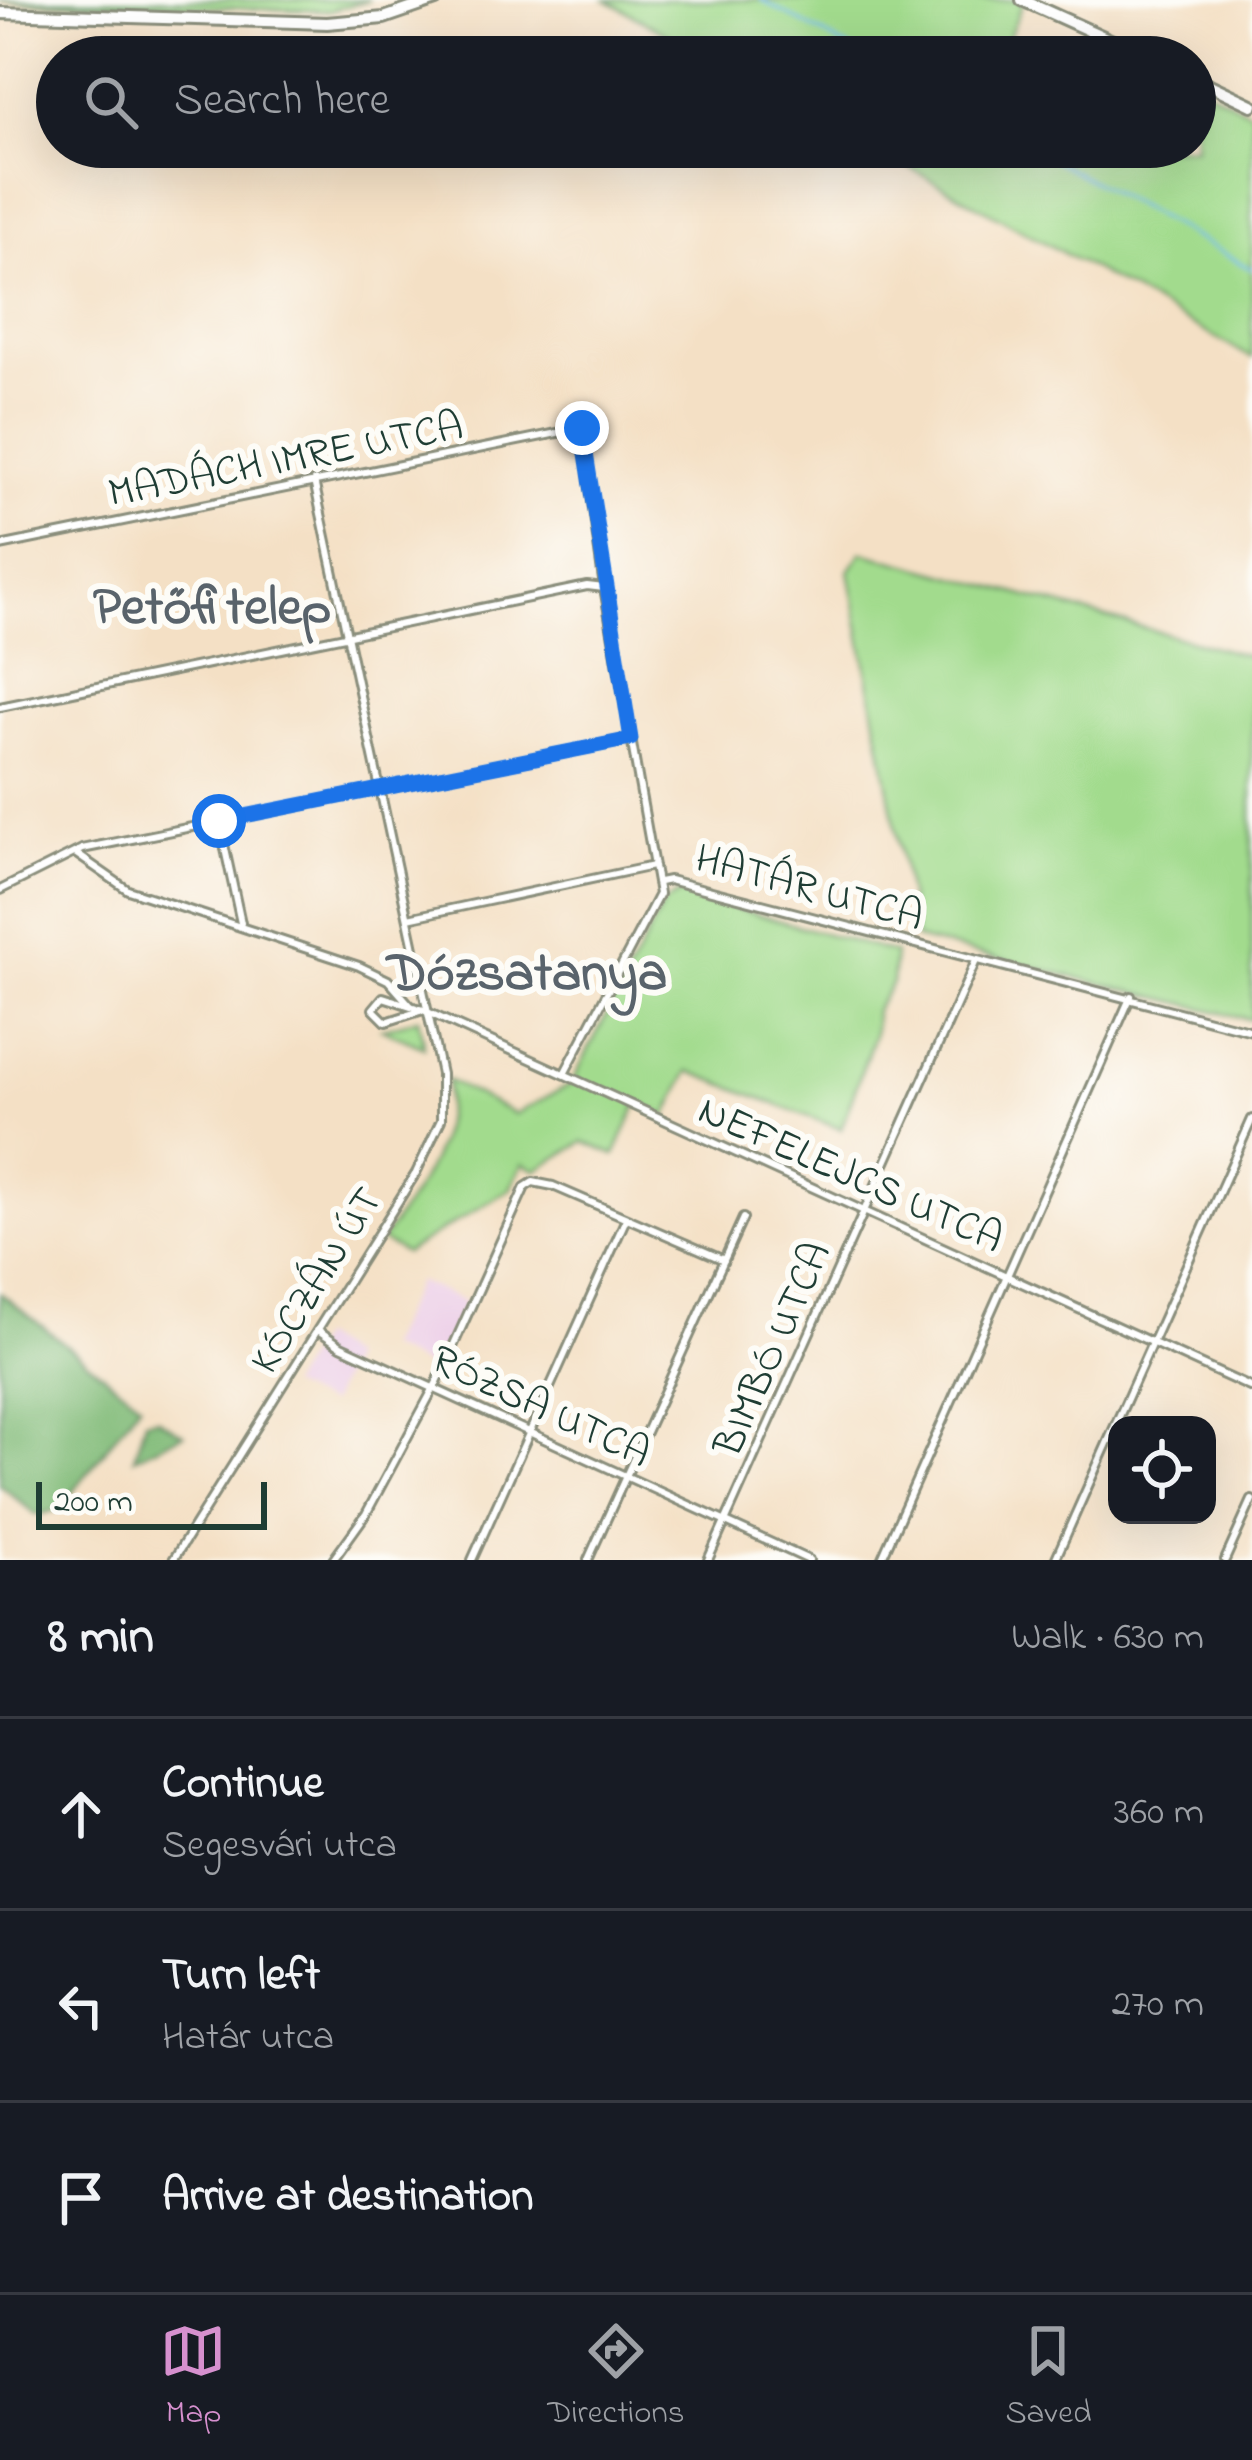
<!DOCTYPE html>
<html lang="en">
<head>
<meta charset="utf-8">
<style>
  body { margin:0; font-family:"Indie Flower",sans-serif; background:#20242c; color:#f1f3f6 }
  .controls { position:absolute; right:36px; bottom:36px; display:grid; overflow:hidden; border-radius:24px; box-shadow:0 12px 48px #0002 }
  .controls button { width:108px; height:108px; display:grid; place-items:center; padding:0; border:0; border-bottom:3px solid #363941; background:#171b24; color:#f1f3f6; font:60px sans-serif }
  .scale { position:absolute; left:36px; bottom:30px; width:231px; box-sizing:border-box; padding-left:12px; border:6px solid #1f3d34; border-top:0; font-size:33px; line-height:42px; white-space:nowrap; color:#1f3d34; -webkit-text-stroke:9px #fdfcf7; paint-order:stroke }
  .stop { position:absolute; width:36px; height:36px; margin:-27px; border:9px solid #1a73e8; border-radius:50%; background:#fff }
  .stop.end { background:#1a73e8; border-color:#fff; box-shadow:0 3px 12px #0008 }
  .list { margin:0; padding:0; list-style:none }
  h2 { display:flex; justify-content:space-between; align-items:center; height:156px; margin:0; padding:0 48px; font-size:51px }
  h2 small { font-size:39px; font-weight:400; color:#9ea1a6 }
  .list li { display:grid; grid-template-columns:78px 1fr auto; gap:36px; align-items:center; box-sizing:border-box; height:192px; padding:0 48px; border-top:3px solid #363941 }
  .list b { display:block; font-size:45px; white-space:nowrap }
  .list p { margin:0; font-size:39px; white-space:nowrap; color:#9ea1a6 }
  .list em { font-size:39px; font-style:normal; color:#9ea1a6 }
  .icon { flex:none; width:66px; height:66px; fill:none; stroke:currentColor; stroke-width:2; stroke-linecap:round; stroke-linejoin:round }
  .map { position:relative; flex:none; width:1252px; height:1560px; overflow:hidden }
  .search { position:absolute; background:#171b24; box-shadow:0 12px 48px #0002; left:36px; right:36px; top:36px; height:132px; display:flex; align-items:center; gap:30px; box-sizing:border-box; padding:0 42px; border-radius:66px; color:#9ea1a6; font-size:45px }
  .sheet { height:732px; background:#171b24 }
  nav { display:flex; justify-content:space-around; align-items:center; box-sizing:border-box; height:168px; border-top:3px solid #363941; background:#171b24; font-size:33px; color:#9ea1a6 }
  nav a { display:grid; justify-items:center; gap:6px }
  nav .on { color:#d690ce }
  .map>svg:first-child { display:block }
  .built { fill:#edd0e8 }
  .green { fill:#a2db8d; stroke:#608c60; stroke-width:3 }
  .forest { fill:#81bb78; stroke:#507c56; stroke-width:3 }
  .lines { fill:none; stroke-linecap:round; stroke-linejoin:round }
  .stream { stroke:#76bced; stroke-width:3 }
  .street-casing { stroke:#8a8e7c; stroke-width:12 }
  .primary-casing { stroke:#8a8e7c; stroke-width:16 }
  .street { stroke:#fff; stroke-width:6 }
  .primary { stroke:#fff; stroke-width:10 }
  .route { stroke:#1a73e8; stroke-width:15 }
  .labels { text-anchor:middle; stroke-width:12; stroke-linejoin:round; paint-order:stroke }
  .street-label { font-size:42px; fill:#1f3d34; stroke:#fdfcf7 }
  .district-label { font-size:54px; font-weight:bold; fill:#59636b; stroke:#fdfcf7 }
</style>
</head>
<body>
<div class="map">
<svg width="1252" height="1560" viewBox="0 0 1252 1560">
  <rect width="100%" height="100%" fill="#fdfcf7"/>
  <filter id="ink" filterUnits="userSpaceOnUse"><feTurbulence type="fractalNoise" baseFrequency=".00833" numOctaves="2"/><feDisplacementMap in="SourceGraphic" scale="24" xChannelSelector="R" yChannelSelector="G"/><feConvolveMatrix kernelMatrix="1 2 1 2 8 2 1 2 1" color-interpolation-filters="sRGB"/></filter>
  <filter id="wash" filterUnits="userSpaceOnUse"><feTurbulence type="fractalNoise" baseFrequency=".004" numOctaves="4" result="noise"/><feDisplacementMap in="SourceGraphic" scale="48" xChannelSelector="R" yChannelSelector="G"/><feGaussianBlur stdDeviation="2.7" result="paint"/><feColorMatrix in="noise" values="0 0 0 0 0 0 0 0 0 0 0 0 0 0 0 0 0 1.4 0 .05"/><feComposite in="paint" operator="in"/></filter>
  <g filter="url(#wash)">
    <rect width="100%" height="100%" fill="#f4e0c5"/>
    <g class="built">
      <path d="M417,1281l48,21 -33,67 -46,-21z"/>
      <path d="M319,1337l31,21 -21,46 -41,-17z"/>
    </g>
    <g class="green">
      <path d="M369,0l-40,11 -329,-10v-1z"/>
      <path d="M606,0h413l4,3 -23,54h-291z"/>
      <path d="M1195,83l57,30v245l-379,-211h168l26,14 9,-14h119z"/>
      <path d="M862,552l390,105v363l-336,-81 -67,-368z"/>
      <path d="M680,893l215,60 -3,30 -17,27 -1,25 -33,94 -152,-58 -22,45 -29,-13 -23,52 -31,-13 -48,28 -13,-6 -13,25 -105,64 -24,-12c36,-53 70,-94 66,-161l68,34 56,-30 93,-181z"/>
      <path d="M418,1018l6,29 -42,-18z"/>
    </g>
    <g class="forest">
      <path d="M0,1293l140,110 -80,107 -24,5 -36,-30z"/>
      <path d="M157,1418l26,16 -49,24 11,-38z"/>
    </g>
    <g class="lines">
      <g class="stream">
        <path d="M761,0l104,57"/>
        <path d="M1030,147l222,122"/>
      </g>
    </g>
  </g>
  <g filter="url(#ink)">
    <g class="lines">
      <defs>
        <g id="street">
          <path d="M0,546l582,-118 22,160 55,306 -95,180"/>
          <path d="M0,707l587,-121 17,2"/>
          <path d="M219,821l22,102"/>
          <path d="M75,853l53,37 231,76 29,14 22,25"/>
          <path d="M659,882l10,-2 583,151"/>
          <path d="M0,890l82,-41 549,-110"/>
          <path d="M408,918l245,-52"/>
          <path d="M423,1010l-37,12 -13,-13 10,-12 40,13 829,378"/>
          <path d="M318,1330l23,16 468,214"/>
          <path d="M173,1560l243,-387 25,-53v-46l-127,-593"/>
          <path d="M333,1560l33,-46 71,-132 88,-195 8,-5 20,4 171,74"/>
          <path d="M472,1560l153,-339"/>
          <path d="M588,1560l155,-342"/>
          <path d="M708,1560l267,-597"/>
          <path d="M881,1560l250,-564"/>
          <path d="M1055,1560l197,-441"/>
          <path d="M1225,1560l27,-60"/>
        </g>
        <g id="primary">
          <path d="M1022,0l126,57"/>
          <path d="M0,13l327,10 57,-5 52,-18"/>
          <path d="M1195,78l57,27"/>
        </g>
      </defs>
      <use href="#street" class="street-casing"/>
      <use href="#primary" class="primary-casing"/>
      <use href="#street" class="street"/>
      <use href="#primary" class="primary"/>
    </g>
  </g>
  <g class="lines" filter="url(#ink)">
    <path class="route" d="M219,821l412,-82 -49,-311"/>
  </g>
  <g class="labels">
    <g class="street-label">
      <text transform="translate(285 457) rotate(-11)" y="15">MADÁCH IMRE UTCA</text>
      <text transform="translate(810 885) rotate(15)" y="15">HATÁR UTCA</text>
      <text transform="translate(852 1172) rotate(24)" y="15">NEFELEJCS UTCA</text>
      <text transform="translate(314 1279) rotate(-58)" y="15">KÓCZÁN ÚT</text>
      <text transform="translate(770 1348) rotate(-66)" y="15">BIMBÓ UTCA</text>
      <text transform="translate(542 1404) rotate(25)" y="15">RÓZSA UTCA</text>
    </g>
    <g class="district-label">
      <text x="212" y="623">Petőfitelep</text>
      <text x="527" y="989">Dózsatanya</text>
    </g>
  </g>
</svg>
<div class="controls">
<button><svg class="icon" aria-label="locate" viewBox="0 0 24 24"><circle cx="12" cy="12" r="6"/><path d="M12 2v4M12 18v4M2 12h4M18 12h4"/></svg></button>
</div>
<div class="scale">200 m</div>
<div class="stop" style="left:219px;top:821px"></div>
<div class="stop end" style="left:582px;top:428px"></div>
<div class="search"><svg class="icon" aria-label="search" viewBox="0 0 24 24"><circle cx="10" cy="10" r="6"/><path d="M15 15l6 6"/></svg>Search here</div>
</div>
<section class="sheet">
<h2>8 min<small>Walk · 630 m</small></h2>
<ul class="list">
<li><svg class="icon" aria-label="ahead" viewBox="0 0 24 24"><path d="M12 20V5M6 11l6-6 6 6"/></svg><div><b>Continue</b><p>Segesvári utca</p></div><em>360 m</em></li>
<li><svg class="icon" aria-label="left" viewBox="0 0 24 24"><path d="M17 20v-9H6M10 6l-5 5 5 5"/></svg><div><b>Turn left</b><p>Határ utca</p></div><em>270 m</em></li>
<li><svg class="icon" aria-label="arrive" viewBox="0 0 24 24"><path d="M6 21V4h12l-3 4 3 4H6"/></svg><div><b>Arrive at destination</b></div></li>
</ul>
</section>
<nav>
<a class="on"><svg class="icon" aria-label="map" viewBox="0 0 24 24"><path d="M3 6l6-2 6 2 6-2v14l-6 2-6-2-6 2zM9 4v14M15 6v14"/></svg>Map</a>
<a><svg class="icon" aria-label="directions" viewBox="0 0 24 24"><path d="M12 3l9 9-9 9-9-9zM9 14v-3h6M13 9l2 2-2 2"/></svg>Directions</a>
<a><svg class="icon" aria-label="saved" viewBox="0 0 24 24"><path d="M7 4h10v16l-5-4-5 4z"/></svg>Saved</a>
</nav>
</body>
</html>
